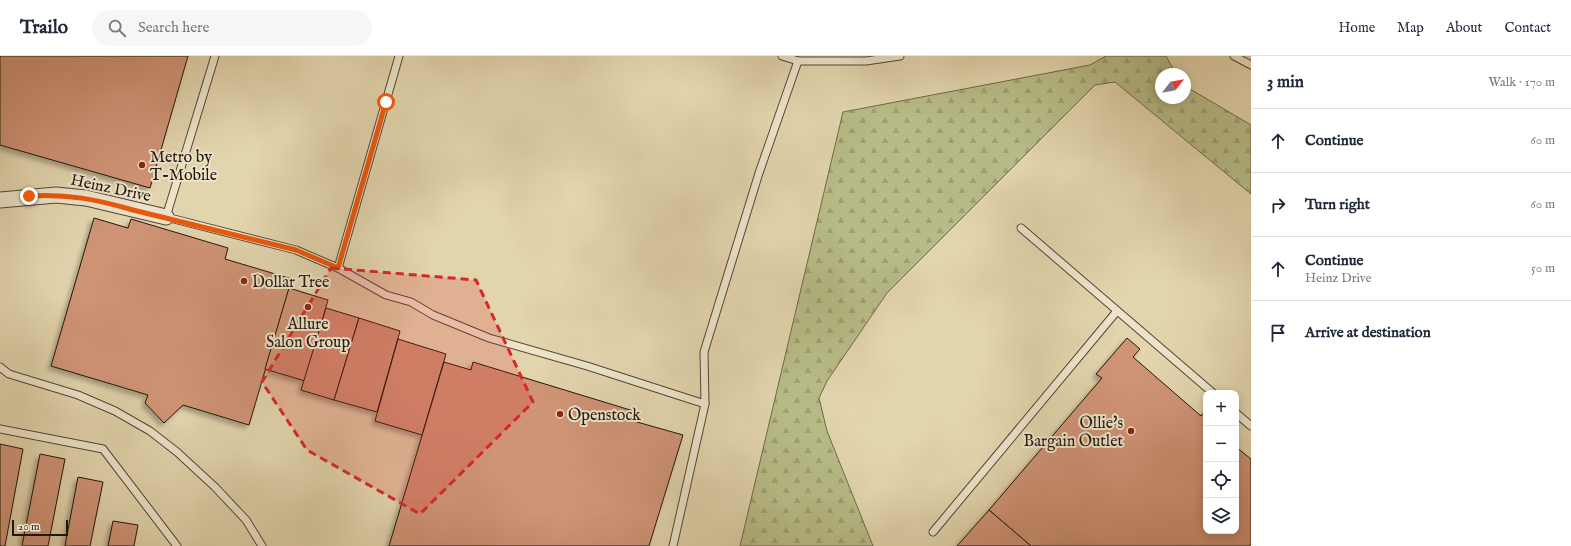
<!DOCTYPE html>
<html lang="en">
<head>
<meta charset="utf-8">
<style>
  body { margin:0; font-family:"IM FELL English",serif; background:#f6f6f7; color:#1f2937 }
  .controls { position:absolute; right:12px; bottom:12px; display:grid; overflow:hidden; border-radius:8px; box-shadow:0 2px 10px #0003 }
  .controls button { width:36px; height:36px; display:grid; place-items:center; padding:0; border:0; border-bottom:1px solid #e0e1e3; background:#fff; color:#1f2937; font:20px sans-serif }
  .compass { position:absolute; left:1155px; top:12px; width:36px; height:36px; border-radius:50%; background:#fff; box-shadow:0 2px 10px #0003; rotate:59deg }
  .scale { position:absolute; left:12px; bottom:10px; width:56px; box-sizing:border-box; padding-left:4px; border:2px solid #23170b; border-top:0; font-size:11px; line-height:14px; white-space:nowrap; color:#23170b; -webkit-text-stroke:3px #ece3ca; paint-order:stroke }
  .stop { position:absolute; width:12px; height:12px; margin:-9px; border:3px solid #ea580c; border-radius:50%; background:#fff }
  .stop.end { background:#ea580c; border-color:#fff; box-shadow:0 1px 4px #0008 }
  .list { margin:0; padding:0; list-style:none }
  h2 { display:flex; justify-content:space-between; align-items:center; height:52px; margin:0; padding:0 16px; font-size:17px }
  h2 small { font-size:13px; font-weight:400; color:#747a83 }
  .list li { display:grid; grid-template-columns:26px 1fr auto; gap:12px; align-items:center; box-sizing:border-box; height:64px; padding:0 16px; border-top:1px solid #e0e1e3 }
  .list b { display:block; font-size:15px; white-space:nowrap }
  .list p { margin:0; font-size:13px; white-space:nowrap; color:#747a83 }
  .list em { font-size:13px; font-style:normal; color:#747a83 }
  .icon { flex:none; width:22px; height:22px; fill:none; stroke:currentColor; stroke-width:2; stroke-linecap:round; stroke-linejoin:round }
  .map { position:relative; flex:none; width:1251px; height:490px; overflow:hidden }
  header { display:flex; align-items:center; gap:24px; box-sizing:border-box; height:56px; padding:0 20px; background:#fff; border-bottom:1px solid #e0e1e3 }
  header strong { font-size:19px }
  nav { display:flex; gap:22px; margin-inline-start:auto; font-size:14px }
  .search { width:280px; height:36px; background:#f6f6f7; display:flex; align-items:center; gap:10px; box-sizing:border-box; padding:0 14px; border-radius:22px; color:#747a83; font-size:15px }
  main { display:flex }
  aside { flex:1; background:#fff }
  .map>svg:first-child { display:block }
  .forest { fill:url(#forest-firs); stroke:#6d6a49 }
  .building { fill:#cf9376; stroke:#23170b; filter:url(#shadow) }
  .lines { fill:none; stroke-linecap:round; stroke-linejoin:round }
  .service-casing { stroke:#534634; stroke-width:9 }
  .minor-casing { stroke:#534634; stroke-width:17 }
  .service { stroke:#ece3ca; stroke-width:7 }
  .minor { stroke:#ece3ca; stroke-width:15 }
  .route { stroke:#ea580c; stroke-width:5 }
  .marked { fill:#d62828; fill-opacity:0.2; stroke:#d62828; stroke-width:3; stroke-dasharray:8 5; stroke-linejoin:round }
  .poi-dot { fill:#8f2418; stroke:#ece3ca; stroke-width:1.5 }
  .labels { text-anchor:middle; stroke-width:4; stroke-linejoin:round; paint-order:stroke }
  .poi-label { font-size:16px; fill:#23170b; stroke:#ece3ca; text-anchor:start }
  .street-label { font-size:16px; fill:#23170b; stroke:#ece3ca }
</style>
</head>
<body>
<header>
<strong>Trailo</strong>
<div class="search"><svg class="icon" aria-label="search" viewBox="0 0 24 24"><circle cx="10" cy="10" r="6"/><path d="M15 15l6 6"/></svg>Search here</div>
<nav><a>Home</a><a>Map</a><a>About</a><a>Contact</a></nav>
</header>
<main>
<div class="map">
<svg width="1251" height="490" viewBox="0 0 1251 490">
  <defs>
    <pattern id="forest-firs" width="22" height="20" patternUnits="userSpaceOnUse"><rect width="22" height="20" fill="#b7bc87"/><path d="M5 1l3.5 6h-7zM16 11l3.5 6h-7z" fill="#9da173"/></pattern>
    <filter id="shadow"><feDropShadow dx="-3.5" dy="3.5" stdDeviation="2" flood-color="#0004"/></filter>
  </defs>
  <rect width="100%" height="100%" fill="#e2d4ad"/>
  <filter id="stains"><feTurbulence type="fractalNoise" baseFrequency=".005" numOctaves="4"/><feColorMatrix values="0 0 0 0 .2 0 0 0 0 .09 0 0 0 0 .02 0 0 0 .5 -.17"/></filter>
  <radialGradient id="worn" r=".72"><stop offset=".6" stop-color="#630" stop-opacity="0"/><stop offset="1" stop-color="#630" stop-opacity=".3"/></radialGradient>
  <path class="forest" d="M1106,0h60l10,18h-15v24h24v-12l66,39v69l-136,-112 -20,3 -208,208 -60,88 -8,17 8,33 46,115h-133l103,-434 247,-47z"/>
  <g class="building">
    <path d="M0,0h188l-38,132 -150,-43z"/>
    <path d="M94,162l34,10 3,-9 97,29 -3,11 67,20 -43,146 -66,-20 -19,18 -19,-20 3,-8 -97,-29z"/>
    <path d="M289,232l39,12 -23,81 -40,-12z"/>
    <path d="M326,252l33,10 -25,82 -33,-10z"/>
    <path d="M359,262l41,13 -23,81 -43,-12z"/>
    <path d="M1127,282l13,11 -7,8 68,59 5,-6v121h30v-84l15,12v85l-2,2h-218l-42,-36 113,-132 -6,-4z"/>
    <path d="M398,283l48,15 -24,81 -47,-14z"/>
    <path d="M444,306l27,8 2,-8 167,51 -3,9 46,13 -34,111h-260z"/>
    <path d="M0,388l23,5 -18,97h-5z"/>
    <path d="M40,398l25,5 -17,87h-26z"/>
    <path d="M78,421l25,5 -13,64h-25z"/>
    <path d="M989,454l42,36h-74z"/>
    <path d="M113,465l25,4 -4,21h-26z"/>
  </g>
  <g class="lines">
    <defs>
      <g id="service">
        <path d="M215,0l-49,161 130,33 42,18 48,27 25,7 22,13 56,23 98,28 118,38"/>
        <path d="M782,0l16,5h68l34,-5"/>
        <path d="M1234,0l17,9"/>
        <path d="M1021,172l192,165"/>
        <path d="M338,212l61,-212"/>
        <path d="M0,311l9,7 69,21 37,16 35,20 27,21 38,35 31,33 16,26"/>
        <path d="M1236,357l15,13"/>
        <path d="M0,373l103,20 74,97"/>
        <path d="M933,476l184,-221"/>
        <path d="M673,490l32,-142 -1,-52 55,-179 39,-112"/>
      </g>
      <path id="minor" d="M0,144l56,-5 30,3 80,19"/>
    </defs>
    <use href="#service" class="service-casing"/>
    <use href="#minor" class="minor-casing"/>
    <use href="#service" class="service"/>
    <use href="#minor" class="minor"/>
  </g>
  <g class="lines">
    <path class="route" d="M29,140c40,-2 66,3 104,14l163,40 42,18 48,-166"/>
  </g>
  <path class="marked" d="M331,212l145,12 57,122 -113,112 -113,-64 -45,-68z"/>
  <g class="poi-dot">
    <circle cx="142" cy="109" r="4"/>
    <circle cx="244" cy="225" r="4"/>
    <circle cx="308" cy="251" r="4"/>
    <circle cx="560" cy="358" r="4"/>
    <circle cx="1131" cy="375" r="4"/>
  </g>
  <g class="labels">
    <g class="poi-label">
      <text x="150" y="106">Metro by<tspan x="150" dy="18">T-Mobile</tspan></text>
      <text x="252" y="231">Dollar Tree</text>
      <text x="308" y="273" text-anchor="middle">Allure<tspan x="308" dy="18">Salon Group</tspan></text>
      <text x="568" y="364">Openstock</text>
      <text x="1123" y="372" text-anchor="end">Ollie's<tspan x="1123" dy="18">Bargain Outlet</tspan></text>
    </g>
    <g class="street-label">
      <text transform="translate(111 131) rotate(12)" y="6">Heinz Drive</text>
    </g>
  </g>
  <rect width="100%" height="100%" filter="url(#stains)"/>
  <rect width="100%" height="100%" fill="url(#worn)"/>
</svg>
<div class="controls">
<button>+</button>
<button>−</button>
<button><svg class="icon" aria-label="locate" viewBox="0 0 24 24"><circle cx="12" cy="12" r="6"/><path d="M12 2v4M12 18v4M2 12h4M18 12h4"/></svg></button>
<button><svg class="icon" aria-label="layers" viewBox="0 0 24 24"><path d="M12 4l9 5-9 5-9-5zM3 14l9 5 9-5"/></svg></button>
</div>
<svg class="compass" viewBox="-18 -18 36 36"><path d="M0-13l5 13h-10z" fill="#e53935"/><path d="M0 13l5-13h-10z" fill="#747a83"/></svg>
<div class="scale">20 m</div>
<div class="stop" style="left:386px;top:46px"></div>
<div class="stop end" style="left:29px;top:140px"></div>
</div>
<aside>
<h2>3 min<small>Walk · 170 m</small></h2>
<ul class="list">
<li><svg class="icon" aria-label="ahead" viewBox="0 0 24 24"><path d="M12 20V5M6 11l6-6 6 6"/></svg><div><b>Continue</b></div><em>60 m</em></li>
<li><svg class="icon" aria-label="right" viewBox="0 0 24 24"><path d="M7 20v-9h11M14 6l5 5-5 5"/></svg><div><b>Turn right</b></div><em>60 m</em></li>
<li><svg class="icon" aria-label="ahead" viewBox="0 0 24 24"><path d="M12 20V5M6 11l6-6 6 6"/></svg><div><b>Continue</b><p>Heinz Drive</p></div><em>50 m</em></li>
<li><svg class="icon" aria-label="arrive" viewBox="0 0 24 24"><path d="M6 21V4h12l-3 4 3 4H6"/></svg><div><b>Arrive at destination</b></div></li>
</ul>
</aside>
</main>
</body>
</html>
